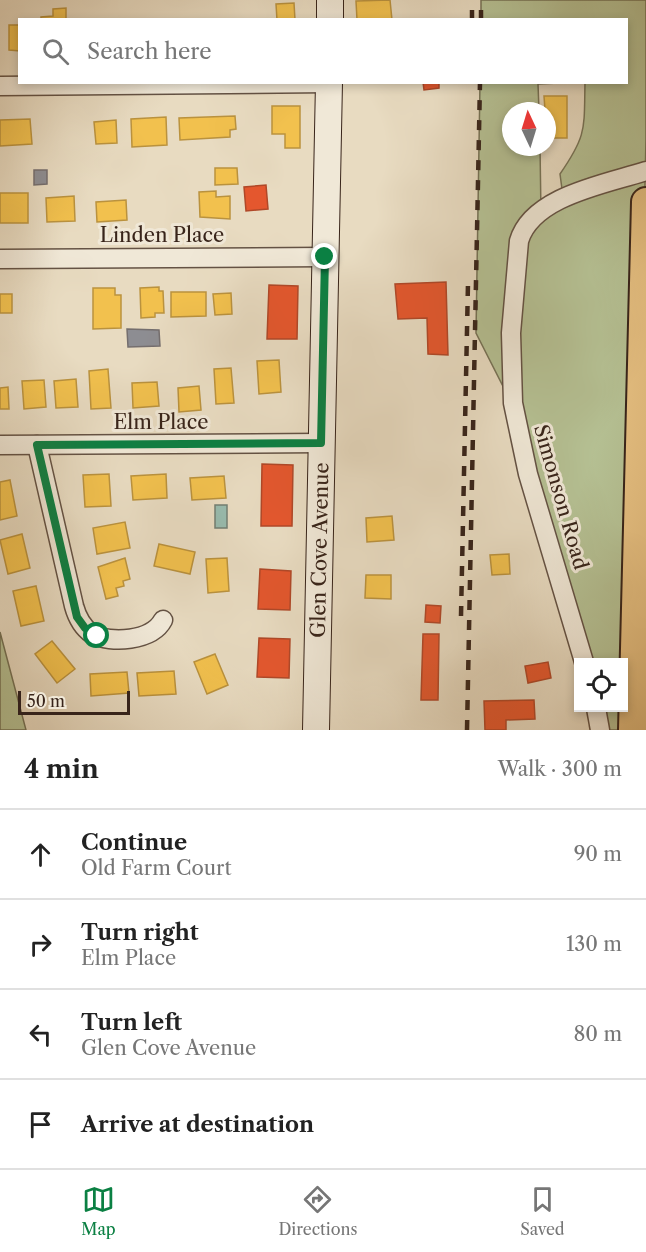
<!DOCTYPE html>
<html lang="en">
<head>
<meta charset="utf-8">
<style>
  body { margin:0; font-family:"Libre Caslon Text",serif; background:#f6f6f6; color:#222 }
  .controls { position:absolute; right:18px; bottom:18px; display:grid; overflow:hidden; border-radius:0px; box-shadow:0 3px 9px #0003 }
  .controls button { width:54px; height:54px; display:grid; place-items:center; padding:0; border:0; border-bottom:2px solid #e0e0e0; background:#fff; color:#222; font:30px sans-serif }
  .compass { position:absolute; left:502px; top:102px; width:54px; height:54px; border-radius:50%; background:#fff; box-shadow:0 3px 9px #0003; rotate:356deg }
  .scale { position:absolute; left:18px; bottom:15px; width:112px; box-sizing:border-box; padding-left:6px; border:3px solid #38241a; border-top:0; font-size:16px; line-height:21px; white-space:nowrap; color:#38241a; -webkit-text-stroke:4px #f0e8d7; paint-order:stroke }
  .stop { position:absolute; width:18px; height:18px; margin:-14px; border:4px solid #0b8043; border-radius:50%; background:#fff }
  .stop.end { background:#0b8043; border-color:#fff; box-shadow:0 2px 6px #0008 }
  .list { margin:0; padding:0; list-style:none }
  h2 { display:flex; justify-content:space-between; align-items:center; height:78px; margin:0; padding:0 24px; font-size:26px }
  h2 small { font-size:20px; font-weight:400; color:#767676 }
  .list li { display:grid; grid-template-columns:39px 1fr auto; gap:18px; align-items:center; box-sizing:border-box; height:90px; padding:0 24px; border-top:2px solid #e0e0e0 }
  .list b { display:block; font-size:22px; white-space:nowrap }
  .list p { margin:0; font-size:20px; white-space:nowrap; color:#767676 }
  .list em { font-size:20px; font-style:normal; color:#767676 }
  .icon { flex:none; width:33px; height:33px; fill:none; stroke:currentColor; stroke-width:2; stroke-linecap:round; stroke-linejoin:round }
  .map { position:relative; flex:none; width:646px; height:730px; overflow:hidden }
  .search { position:absolute; background:#fff; box-shadow:0 3px 9px #0003; left:18px; right:18px; top:18px; height:66px; display:flex; align-items:center; gap:15px; box-sizing:border-box; padding:0 21px; border-radius:0px; color:#767676; font-size:22px }
  .sheet { height:438px; background:#fff }
  nav { display:flex; justify-content:space-around; align-items:center; box-sizing:border-box; height:84px; border-top:2px solid #e0e0e0; background:#fff; font-size:16px; color:#767676 }
  nav a { display:grid; justify-items:center; gap:3px }
  nav .on { color:#0b8043 }
  .map>svg:first-child { display:block }
  .green { fill:#b5c093; stroke:#767256; stroke-width:1.5 }
  .water { fill:#98bbae; stroke:#727f73; stroke-width:1.5 }
  .homes { fill:#f2c14e; stroke:#ba923e; stroke-width:1.5 }
  .shops { fill:#e4572e; stroke:#b04828; stroke-width:1.5 }
  .industry { fill:#8d8d92; stroke:#746e6e; stroke-width:1.5 }
  .lines { fill:none; stroke-linecap:round; stroke-linejoin:round }
  .street-casing { stroke:#645244; stroke-width:21 }
  .secondary-casing { stroke:#38241a; stroke-width:28 }
  .primary-casing { stroke:#38241a; stroke-width:32 }
  .street { stroke:#f0e8d7; stroke-width:18 }
  .secondary { stroke:#f0e8d7; stroke-width:26 }
  .primary { stroke:#e4be80; stroke-width:28 }
  .rail { stroke:#38241a; stroke-width:4.5; stroke-dasharray:10 10; stroke-linecap:butt }
  .route { stroke:#0b8043; stroke-width:8 }
  .labels { text-anchor:middle; stroke-width:6; stroke-linejoin:round; paint-order:stroke }
  .street-label { font-size:20px; fill:#38241a; stroke:#f0e8d7 }
</style>
</head>
<body>
<div class="map">
<svg width="646" height="730" viewBox="0 0 646 730">
  <rect width="100%" height="100%" fill="#e8dbc1"/>
  <filter id="stains"><feTurbulence type="fractalNoise" baseFrequency=".00333" numOctaves="4"/><feColorMatrix values="0 0 0 0 .2 0 0 0 0 .09 0 0 0 0 .02 0 0 0 .5 -.17"/></filter>
  <radialGradient id="worn" r=".72"><stop offset=".6" stop-color="#630" stop-opacity="0"/><stop offset="1" stop-color="#630" stop-opacity=".3"/></radialGradient>
  <g class="green">
    <path d="M481,0h165v138l-13,592h-32l-5,-22h28v-46h-40l-70,-254 -38,-75 4,-250h79l-21,1 1,27h-28v36h29l1,67 23,-10 -4,-30c27,-39 24,-45 25,-91l41,-1v-62l-145,-1z"/>
    <path d="M0,632l26,98h-26z"/>
  </g>
  <rect class="water" x="215" y="505" width="12" height="23"/>
  <g class="homes">
    <path d="M390,0l2,20h-35l-1,-19z"/>
    <path d="M294,3l1,17h-18l-1,-16z"/>
    <path d="M66,8v12h-25v-3l12,-1v-7z"/>
    <path d="M9,25h11v26l-11,-1z"/>
    <path d="M544,96h23v42h-20z"/>
    <path d="M272,106h28v42h-15v-14h-13z"/>
    <path d="M235,116l1,13 -6,1v7l-50,3 -1,-22z"/>
    <path d="M166,117l1,28 -35,2 -1,-28z"/>
    <path d="M30,119l2,25 -32,2v-26z"/>
    <path d="M116,120l1,23 -21,1 -2,-22z"/>
    <path d="M215,168h22l1,16 -23,1z"/>
    <path d="M216,191v6l14,-1v23l-30,-2 -1,-25z"/>
    <rect x="0" y="193" width="28" height="30"/>
    <path d="M74,196l1,25 -28,1 -1,-24z"/>
    <path d="M126,200l1,20 -30,2 -1,-20z"/>
    <path d="M159,287v4h4l1,22h-9v4l-14,1 -1,-30z"/>
    <path d="M93,288h22v7h6v33l-28,1z"/>
    <path d="M171,292h35v24l-35,1z"/>
    <path d="M231,293l1,21 -17,1 -2,-21z"/>
    <rect x="0" y="294" width="12" height="19"/>
    <path d="M279,360l2,32 -22,2 -2,-33z"/>
    <path d="M231,368l3,35 -18,1 -2,-35z"/>
    <path d="M108,369l3,39 -20,1 -2,-38z"/>
    <path d="M76,379l2,28 -22,1 -2,-27z"/>
    <path d="M44,380l2,27 -22,2 -2,-28z"/>
    <path d="M157,382l2,24 -26,2 -1,-25z"/>
    <path d="M199,386l2,24 -22,2 -1,-24z"/>
    <path d="M8,387l1,22h-9v-21z"/>
    <path d="M109,474l2,32 -26,1 -2,-32z"/>
    <path d="M166,474l1,24 -34,2 -2,-24z"/>
    <path d="M224,476l2,22 -34,2 -2,-22z"/>
    <path d="M10,480l7,36 -17,4v-38z"/>
    <path d="M392,516l2,24 -27,2 -1,-24z"/>
    <path d="M125,522l5,26 -33,6 -4,-26z"/>
    <path d="M22,534l8,34 -22,6 -8,-34z"/>
    <path d="M159,544l36,8 -5,22 -36,-8z"/>
    <path d="M509,554l1,20 -18,1 -2,-20z"/>
    <path d="M125,558l5,21 -7,2 1,5 -8,2 2,8 -12,3 -8,-32z"/>
    <path d="M227,558l2,33 -21,2 -2,-34z"/>
    <path d="M366,575h25v24l-26,-1z"/>
    <path d="M36,586l8,35 -23,5 -8,-35z"/>
    <path d="M52,641l23,28 -18,14 -22,-29z"/>
    <path d="M215,654l13,31 -21,9 -13,-32z"/>
    <path d="M174,671l2,23 -37,2 -2,-23z"/>
    <path d="M127,672l2,21 -38,3 -1,-22z"/>
  </g>
  <g class="shops">
    <path d="M423,82h16v6l-15,2z"/>
    <path d="M266,185l2,24 -22,2 -2,-24z"/>
    <path d="M446,282l2,73 -20,-1 -1,-36 -29,1 -3,-35z"/>
    <path d="M269,285l29,1 -1,53h-30z"/>
    <path d="M262,464l31,1 -1,61h-31z"/>
    <path d="M260,569l31,2 -1,39 -32,-1z"/>
    <path d="M426,605l15,1 -1,17 -15,-1z"/>
    <path d="M423,634h16l-1,66h-17z"/>
    <path d="M259,638l31,1 -1,39 -32,-1z"/>
    <path d="M548,662l3,16 -23,5 -3,-17z"/>
    <path d="M534,700l1,19 -29,1v10h-21l-1,-29z"/>
  </g>
  <g class="industry">
    <path d="M34,170h13v14l-13,1z"/>
    <path d="M127,329l32,1 1,16 -32,1z"/>
  </g>
  <g class="lines">
    <defs>
      <g id="street">
        <path d="M0,86l329,-3"/>
        <path d="M0,259l325,-2"/>
        <path d="M0,445l321,-2"/>
        <path d="M37,445l37,161c3,11 8,21 18,28 19,10 60,7 71,-14"/>
        <path d="M584,662l-56,-188 -15,-71 -2,-70 8,-92c13,-45 87,-57 127,-70"/>
        <path d="M596,708l4,22"/>
      </g>
      <g id="secondary">
        <path d="M330,20v-20"/>
        <path id="s1" d="M316,730l13,-648"/>
      </g>
      <path id="primary" d="M633,730l13,-528"/>
    </defs>
    <use href="#street" class="street-casing"/>
    <use href="#secondary" class="secondary-casing"/>
    <use href="#primary" class="primary-casing"/>
    <use href="#street" class="street"/>
    <use href="#secondary" class="secondary"/>
    <use href="#primary" class="primary"/>
    <g class="rail">
      <path d="M472,20v-20"/>
      <path d="M481,20v-20"/>
      <path d="M461,616l7,-333"/>
      <path d="M467,730l13,-648"/>
    </g>
  </g>
  <g class="lines">
    <path class="route" d="M97,636l-12,-8 -8,-11 -40,-172 284,-2 4,-186"/>
  </g>
  <g class="labels">
    <g class="street-label">
      <text x="162" y="242">Linden Place</text>
      <text x="161" y="429">Elm Place</text>
      <text transform="translate(561 497) rotate(74)" y="7">Simonson Road</text>
      <text dy="7" stroke="none"><textPath href="#s1" startOffset="180">Glen Cove Avenue</textPath></text>
    </g>
  </g>
  <rect width="100%" height="100%" filter="url(#stains)"/>
  <rect width="100%" height="100%" fill="url(#worn)"/>
</svg>
<div class="controls">
<button><svg class="icon" aria-label="locate" viewBox="0 0 24 24"><circle cx="12" cy="12" r="6"/><path d="M12 2v4M12 18v4M2 12h4M18 12h4"/></svg></button>
</div>
<svg class="compass" viewBox="-18 -18 36 36"><path d="M0-13l5 13h-10z" fill="#e53935"/><path d="M0 13l5-13h-10z" fill="#767676"/></svg>
<div class="scale">50 m</div>
<div class="stop" style="left:97px;top:636px"></div>
<div class="stop end" style="left:325px;top:257px"></div>
<div class="search"><svg class="icon" aria-label="search" viewBox="0 0 24 24"><circle cx="10" cy="10" r="6"/><path d="M15 15l6 6"/></svg>Search here</div>
</div>
<section class="sheet">
<h2>4 min<small>Walk · 300 m</small></h2>
<ul class="list">
<li><svg class="icon" aria-label="ahead" viewBox="0 0 24 24"><path d="M12 20V5M6 11l6-6 6 6"/></svg><div><b>Continue</b><p>Old Farm Court</p></div><em>90 m</em></li>
<li><svg class="icon" aria-label="right" viewBox="0 0 24 24"><path d="M7 20v-9h11M14 6l5 5-5 5"/></svg><div><b>Turn right</b><p>Elm Place</p></div><em>130 m</em></li>
<li><svg class="icon" aria-label="left" viewBox="0 0 24 24"><path d="M17 20v-9H6M10 6l-5 5 5 5"/></svg><div><b>Turn left</b><p>Glen Cove Avenue</p></div><em>80 m</em></li>
<li><svg class="icon" aria-label="arrive" viewBox="0 0 24 24"><path d="M6 21V4h12l-3 4 3 4H6"/></svg><div><b>Arrive at destination</b></div></li>
</ul>
</section>
<nav>
<a class="on"><svg class="icon" aria-label="map" viewBox="0 0 24 24"><path d="M3 6l6-2 6 2 6-2v14l-6 2-6-2-6 2zM9 4v14M15 6v14"/></svg>Map</a>
<a><svg class="icon" aria-label="directions" viewBox="0 0 24 24"><path d="M12 3l9 9-9 9-9-9zM9 14v-3h6M13 9l2 2-2 2"/></svg>Directions</a>
<a><svg class="icon" aria-label="saved" viewBox="0 0 24 24"><path d="M7 4h10v16l-5-4-5 4z"/></svg>Saved</a>
</nav>
</body>
</html>
